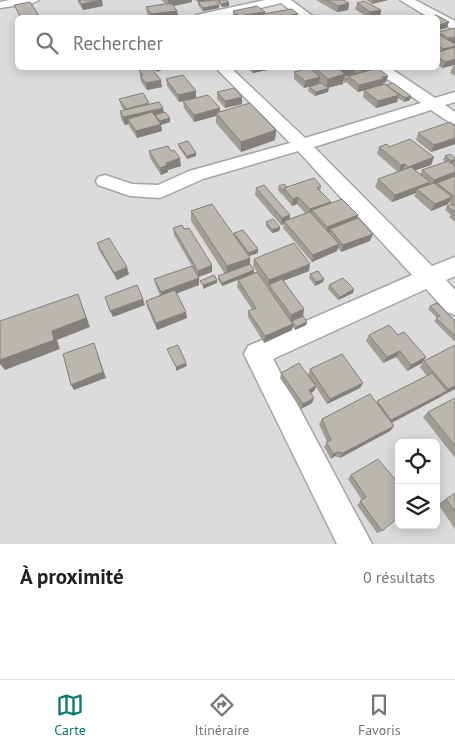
<!DOCTYPE html>
<html lang="fr">
<head>
<meta charset="utf-8">
<style>
  body { margin:0; font-family:"PT Sans",sans-serif; background:#f2f2f2; color:#222 }
  .controls { position:absolute; right:15px; bottom:15px; display:grid; overflow:hidden; border-radius:8px; box-shadow:0 2px 12px #0003 }
  .controls button { width:45px; height:45px; display:grid; place-items:center; padding:0; border:0; border-bottom:1px solid #e0e0e0; background:#fff; color:#222; font:25px sans-serif }
  .list { margin:0; padding:0; list-style:none }
  h2 { display:flex; justify-content:space-between; align-items:center; height:65px; margin:0; padding:0 20px; font-size:21px }
  h2 small { font-size:16px; font-weight:400; color:#767676 }
  .icon { flex:none; width:28px; height:28px; fill:none; stroke:currentColor; stroke-width:2; stroke-linecap:round; stroke-linejoin:round }
  .map { position:relative; flex:none; width:455px; height:544px; overflow:hidden }
  .search { position:absolute; background:#fff; box-shadow:0 2px 12px #0003; left:15px; right:15px; top:15px; height:55px; display:flex; align-items:center; gap:12px; box-sizing:border-box; padding:0 18px; border-radius:8px; color:#767676; font-size:19px }
  .sheet { height:135px; background:#fff }
  nav { display:flex; justify-content:space-around; align-items:center; box-sizing:border-box; height:70px; border-top:1px solid #e0e0e0; background:#fff; font-size:14px; color:#767676 }
  nav a { display:grid; justify-items:center; gap:2px }
  nav .on { color:#0f766e }
  .map>svg:first-child { display:block }
  .residential { fill:#dcdbdb; fill-rule:evenodd }
  .lines { fill:none; stroke-linecap:round; stroke-linejoin:round }
  .minor-casing { stroke:#a5a5a5; stroke-width:3 }
  .minor { fill:#fff; fill-rule:evenodd }
  .wall { fill:#a19d96 }
  .shaded-wall { fill:#837f7a }
  .building { fill:#bbb6ae; stroke:#837f7a }
</style>
</head>
<body>
<div class="map">
<svg width="455" height="544" viewBox="0 0 455 544">
  <rect width="100%" height="100%" fill="#efeee5"/>
  <path class="residential" d="M0,0h455v544h-455zM18,18h420v50h-420zM399,443h37v82h-37z"/>
  <g class="lines">
    <defs>
      <g id="minor">
        <path d="M10,0h29l-6,3 -33,5v-6z"/>
        <path d="M265,0h26l24,18h-14l-20,-15 -63,15h-24l2,-3z"/>
        <path d="M400,0h15l40,21v9l-17,-8v-4h-8z"/>
        <path d="M216,68h15l74,70 116,-35 -45,-32 -2,-3h16l45,30 20,-6v10l-10,3 10,7v12l-6,-2 -18,-12 -117,37 118,119 23,-9v19l-9,4 9,10v25l-8,-3 -21,-23 -153,70 99,185h-35l-93,-190 4,-8 164,-71 -114,-124 -95,28 -43,19 -30,-2 -32,-11 -2,-4 2,-4 7,-2 27,9 26,1 31,-14 101,-28z"/>
      </g>
    </defs>
    <use href="#minor" class="minor-casing"/>
    <use href="#minor" class="minor"/>
  </g>
  <g class="wall">
    <path d="M77,0h25l1,6 -20,4 -5,-8z"/>
    <path d="M161,0h31v2l-19,4 4,5 1,6 -28,1 -3,-5 -1,-6 20,-3z"/>
    <path d="M195,0h15l-10,2 19,3v3l-16,3 -5,-6v-3z"/>
    <path d="M215,0h11l3,2v4l-7,1z"/>
    <path d="M316,0h27l6,3 -1,7 -11,2z"/>
    <path d="M366,0h22l-16,4z"/>
    <path d="M357,3l24,7 -1,6 -12,2 -13,-9z"/>
    <path d="M233,11l32,3 32,4h-64z"/>
    <path d="M438,32l17,11h-2l-11,25 -4,-3z"/>
    <path d="M453,66h2v10l-5,-3z"/>
    <path d="M152,68h14l-9,4z"/>
    <path d="M247,68h30l-24,5z"/>
    <path d="M311,68h61l-1,2 15,12 -4,2v1l29,11 -1,4 -6,2 -6,-4 -1,4 -21,6 -13,-11 1,-7 -6,2 -11,-9v-1l-2,1 -2,-2v3l-15,4v4l-13,4 -7,-5 1,-4 9,-3 -14,4 -10,-9v-7l17,-3z"/>
    <path d="M139,70l23,17 -15,3 -6,-8z"/>
    <path d="M166,79l54,33 56,18 -1,10 -34,12 -25,-29v-7l-22,6 -10,-14 -1,-7 -4,1 -12,-16z"/>
    <path d="M217,92l25,12 -17,4 -8,-9z"/>
    <path d="M119,99l30,5 15,9 6,5v4l-9,3 1,6 -25,7 -8,-12v-2l-4,1 -4,-6 -1,-8 4,-1 -3,-4z"/>
    <path d="M455,126v18l-24,8 -15,-12 2,-7z"/>
    <path d="M178,144l18,9v3l-9,3 -8,-11z"/>
    <path d="M379,147h10l45,10 -3,8 -16,5 5,5 2,-5 23,-8 -2,-2 2,-4 10,2v64l-6,-5 2,-2 -6,-5 2,-4 4,-2 -2,-2 -1,2 -17,7 -17,-15 2,-3 -24,9 -17,-15 3,-8 20,-7 -21,-18z"/>
    <path d="M149,151l32,15 -13,4v2l-7,3 -11,-17z"/>
    <path d="M279,186l8,1 34,-1 -1,5 10,13 28,11 -2,4 14,22 -29,11 -3,-4 -1,3 -25,11 -29,-34 1,-4 -3,1 -26,-30 1,-7 33,31 16,-6 -8,-9 -5,2 -9,-11v-1l-1,1 -4,-5z"/>
    <path d="M191,211l43,24v-2l24,16v4l-9,3 1,8 4,6v3l15,16v-2h-1l-15,-21 1,-7 55,12 -26,10 21,28 -1,7 4,6 -1,3 -11,5 -2,-3 -1,3 -28,13 -16,-26v-6l4,-2 -15,-22 1,-7 -16,6 -4,-6v-4l7,-2 -34,-53z"/>
    <path d="M266,222l14,5 -1,4 -7,2 -6,-7z"/>
    <path d="M173,228l11,1 28,36v7l-14,5 1,8 -22,8 10,25 -30,12 -10,-23 -1,-6 14,-6 -4,-9 -2,-7 38,-13 -18,-31z"/>
    <path d="M97,243l32,31 -12,6 -18,-30z"/>
    <path d="M310,274l14,5 -1,3 -8,4 -6,-8z"/>
    <path d="M329,285l24,8 -15,7 -10,-11z"/>
    <path d="M430,306l25,15v21l-21,-21 3,-3 -9,-9z"/>
    <path d="M369,335h29l28,22 -4,6 -15,8 -11,-14 -13,6 -17,-22z"/>
    <path d="M455,345v44l-63,34 2,3 -4,5 -50,27 -5,-2 -4,3 -7,-12 3,-5 -8,-18 3,-5 55,-17v-1l50,-25 -7,-9 4,-6z"/>
    <path d="M310,369l53,14 -3,5 -33,16 -11,-17 -2,4 -3,2 1,10 -11,6 -21,-31 1,-5 27,2z"/>
    <path d="M455,398v60l-32,-41 5,-5z"/>
    <path d="M378,459l4,72 -5,2 -20,-28 5,-5 -14,-21 3,-4z"/>
    <path d="M455,493v36l-17,-25z"/>
  </g>
  <g class="shaded-wall">
    <path d="M102,0l1,6 -20,4 -2,-6z"/>
    <path d="M168,0h24v2l-23,5z"/>
    <path d="M198,0h12l-12,2z"/>
    <path d="M373,0h15l-16,4z"/>
    <path d="M229,2v4l-7,1v-3z"/>
    <path d="M349,3l-1,7 -11,2 1,-6z"/>
    <path d="M219,5v3l-16,3v-3z"/>
    <path d="M381,10l-1,6 -12,2 2,-6z"/>
    <path d="M177,11l1,6 -26,1 -1,-4z"/>
    <path d="M265,12v4l-2,-2v4h-24v-2z"/>
    <path d="M298,14l-1,4h-21z"/>
    <path d="M449,22l-2,6 -9,2v-5z"/>
    <path d="M455,37v6l-9,2 2,-7z"/>
    <path d="M455,46v3l-14,6 2,-6z"/>
    <path d="M455,59v6l-13,3 3,-6z"/>
    <path d="M156,68h10l-9,4z"/>
    <path d="M254,68h23l-24,5z"/>
    <path d="M349,68h7l-2,7 -10,3 -1,6 -17,4 2,-9 12,-9z"/>
    <path d="M362,68h10l-2,7 -11,3z"/>
    <path d="M388,76l-2,6 -4,2v2l-24,6 1,-7z"/>
    <path d="M320,77l-1,7 -15,4 1,-7z"/>
    <path d="M161,80l1,7 -15,3 -1,-7z"/>
    <path d="M329,88l-1,4 -13,4 1,-4z"/>
    <path d="M196,91v7l-17,4 -1,-7z"/>
    <path d="M399,95l-2,7 -21,6 2,-7z"/>
    <path d="M411,96l-1,4 -6,2 1,-4z"/>
    <path d="M242,97v7l-17,4v-7z"/>
    <path d="M163,108l1,7h-9v2l-27,2 1,5 -4,1 -2,-8z"/>
    <path d="M220,108v7l-4,-2v3l-22,6v-7z"/>
    <path d="M170,118v4l-9,3 1,6 -25,7 -1,-7 24,-6v-4z"/>
    <path d="M276,130l-1,10 -34,12v-10z"/>
    <path d="M455,138v6l-24,8 3,-7z"/>
    <path d="M196,153v3l-9,3v-3z"/>
    <path d="M434,157l-3,8 -26,9 3,-7z"/>
    <path d="M180,158l1,8 -13,4v2l-7,3 -1,-7 6,-5z"/>
    <path d="M455,159l-1,3 -5,3 2,-4z"/>
    <path d="M405,164l-3,7 -3,1 2,-7z"/>
    <path d="M455,172v6l-18,5 -1,2 -5,2 3,-7z"/>
    <path d="M430,182l-4,7h-9l-1,4 -24,9 3,-7z"/>
    <path d="M298,197l-1,7 -5,2 1,-7z"/>
    <path d="M452,197l-4,7 -17,7 4,-7z"/>
    <path d="M331,202l-2,7 -17,1 -1,5 -3,1 2,-7z"/>
    <path d="M290,215l-1,7 -5,-1v3l-3,1 1,-7z"/>
    <path d="M358,215l-3,8 -25,6 -1,4 -4,1 2,-7z"/>
    <path d="M280,227l-1,4 -7,2v-3z"/>
    <path d="M373,234l-3,7 -29,11 2,-7z"/>
    <path d="M339,244l-2,7 -25,11 1,-7z"/>
    <path d="M258,249v4l-9,3v-3z"/>
    <path d="M250,258v9l-23,9v-10z"/>
    <path d="M310,264l-1,7 -39,15 -1,-1 -1,2 1,-7z"/>
    <path d="M212,265v7l-14,5v-6z"/>
    <path d="M127,267l2,7 -12,6 -3,-7z"/>
    <path d="M254,270v3l-32,13v-3z"/>
    <path d="M199,278v7l-37,14 -1,-7z"/>
    <path d="M324,279l-1,3 -8,4 1,-4z"/>
    <path d="M217,280v3l-14,6v-4z"/>
    <path d="M354,289l-1,4 -15,7 2,-3z"/>
    <path d="M78,294l12,33 -33,13 3,9 -55,21 -5,-6v-4l52,-29z"/>
    <path d="M143,299l2,6 -32,12 -3,-6z"/>
    <path d="M304,309l-1,7 -13,6 1,-7z"/>
    <path d="M186,312l1,6 -30,12 -1,-7z"/>
    <path d="M307,322l-1,3 -11,5 1,-3z"/>
    <path d="M293,324l-1,6 -28,13 1,-7z"/>
    <path d="M94,343l2,6 10,29 -32,12 -3,-5z"/>
    <path d="M400,351l-4,6 -13,6 4,-6z"/>
    <path d="M426,357l-4,6 -15,8 4,-6z"/>
    <path d="M186,363l1,3 -11,5v-4z"/>
    <path d="M363,383l-3,5 -33,16 3,-5z"/>
    <path d="M316,386l-2,5 -7,4 2,-5z"/>
    <path d="M455,386v3l-12,6 5,-6z"/>
    <path d="M447,391l-5,5 -55,29 4,-5z"/>
    <path d="M314,398l-2,5 -11,6 2,-5z"/>
    <path d="M394,426l-4,5 -50,27 3,-5z"/>
    <path d="M338,452l-3,4 -4,3 2,-5z"/>
  </g>
  <g class="building">
    <path d="M79,0h22l-20,4z"/>
    <path d="M214,0l5,5 -16,3 -5,-6z"/>
    <path d="M218,0h8l3,2 -7,2z"/>
    <path d="M327,0h16l6,3 -11,3z"/>
    <path d="M364,1l17,9 -11,2 -13,-9z"/>
    <path d="M30,2l8,12 -2,1 2,3h-17l-7,-13z"/>
    <path d="M164,4h8l5,7 -26,3 -5,-7z"/>
    <path d="M257,6l8,6 -26,4 -6,-5z"/>
    <path d="M292,9l6,5 -22,4h-10l-3,-4z"/>
    <path d="M261,15l3,3h-16z"/>
    <path d="M436,15l13,7 -11,3v-7h-12z"/>
    <path d="M455,28v9l-7,1 -10,-6z"/>
    <path d="M438,34l17,10v2l-12,3 -5,-4z"/>
    <path d="M455,47v12l-10,3 -7,-5v-5z"/>
    <path d="M151,68l10,12 -15,3 -6,-7 3,-1 -4,-5z"/>
    <path d="M310,68l10,9 -15,4 -11,-9z"/>
    <path d="M315,68h34l-9,2 5,4 -17,5z"/>
    <path d="M378,68l10,8 -6,1 1,2 -24,6 -11,-9z"/>
    <path d="M355,73l2,1 -9,2v3h-2l-2,-1v-2z"/>
    <path d="M183,75l13,16 -18,4 -12,-16z"/>
    <path d="M321,83l8,5 -13,4 -7,-5z"/>
    <path d="M393,83l18,13 -6,2 -19,-13z"/>
    <path d="M385,84l14,11 -21,6 -14,-11z"/>
    <path d="M234,88l8,9 -17,4 -8,-9z"/>
    <path d="M143,93l6,10 -23,6 -7,-10z"/>
    <path d="M208,95l12,13 -26,7 -11,-14z"/>
    <path d="M159,102l4,6 -40,9 -3,-6z"/>
    <path d="M250,103l26,27 -35,12 -25,-29z"/>
    <path d="M152,112l9,12 -25,7 -8,-12z"/>
    <path d="M165,112l5,6 -10,3 -5,-6z"/>
    <path d="M450,122l5,4v12l-21,7 -16,-12z"/>
    <path d="M410,139l24,18 -26,10 -3,-3 -4,1 -22,-18 8,-3 2,3z"/>
    <path d="M188,141l8,12 -9,3 -9,-12z"/>
    <path d="M168,146l3,5 3,-1 6,8 -14,5 1,2 -7,3 -11,-17z"/>
    <path d="M450,154l5,4v1l-4,2 -6,-5z"/>
    <path d="M448,161l7,5v6l-21,8 -12,-10z"/>
    <path d="M411,167l19,15 -35,13 -17,-16z"/>
    <path d="M455,176v21l-18,-14z"/>
    <path d="M314,178l7,8 -4,2 14,14 -21,7 -12,-12 -5,2 -9,-11z"/>
    <path d="M434,183l18,14 -17,7 -18,-15z"/>
    <path d="M284,184l3,3 -3,1v3h-1l-4,-5z"/>
    <path d="M264,185l26,30 -8,3 -26,-30z"/>
    <path d="M342,199l16,16 -31,12 -15,-17z"/>
    <path d="M212,204l38,54 -23,8 -36,-55z"/>
    <path d="M452,204l3,2v5h-2l-6,-5z"/>
    <path d="M310,212l29,32 -26,11 -29,-34z"/>
    <path d="M455,212v4l-4,-3z"/>
    <path d="M358,218l15,16 -30,11 -13,-16z"/>
    <path d="M273,219l7,8 -8,3 -6,-8z"/>
    <path d="M182,225l2,4 5,-1 23,37 -14,6 -25,-43z"/>
    <path d="M243,230l15,19 -9,4 -15,-20z"/>
    <path d="M109,238l18,29 -13,6 -17,-30z"/>
    <path d="M294,243l16,21 -41,16 -15,-21z"/>
    <path d="M250,264l4,6 -32,13 -4,-7z"/>
    <path d="M192,266l7,12 -38,14 -7,-13z"/>
    <path d="M318,271l6,8 -8,3 -6,-8z"/>
    <path d="M257,272l36,52 -28,12 -17,-25 8,-3 -18,-28z"/>
    <path d="M214,275l3,5 -14,5 -3,-4z"/>
    <path d="M343,278l11,11 -14,8 -11,-12z"/>
    <path d="M282,279l22,30 -13,6 -22,-30z"/>
    <path d="M137,285l6,14 -33,12 -5,-14z"/>
    <path d="M175,290l11,22 -30,11 -10,-22z"/>
    <path d="M78,294l8,24 -34,13 2,9 -54,20v-39z"/>
    <path d="M437,303l18,18v15l-19,-18 4,-2 -10,-10z"/>
    <path d="M303,316l4,6 -11,5 -4,-6z"/>
    <path d="M389,325l9,10 6,-3 22,25 -15,8 -11,-14 -13,6 -18,-22z"/>
    <path d="M94,343l9,29 -32,13 -8,-31z"/>
    <path d="M178,345l8,18 -10,4 -9,-18z"/>
    <path d="M455,345v41l-7,3 -24,-28z"/>
    <path d="M342,354l21,29 -33,16 -20,-30z"/>
    <path d="M299,363l17,23 -7,4 5,8 -11,6 -22,-31z"/>
    <path d="M432,373l15,18 -56,29 -14,-19z"/>
    <path d="M370,394l24,32 -51,27 -5,-1 -5,2 -7,-12 5,-2 -9,-21z"/>
    <path d="M455,398v48l-27,-34z"/>
    <path d="M378,459l21,25v33l-17,14 -22,-30 6,-4 -15,-22z"/>
    <path d="M455,493v19l-9,-13z"/>
  </g>
</svg>
<div class="controls">
<button><svg class="icon" aria-label="locate" viewBox="0 0 24 24"><circle cx="12" cy="12" r="6"/><path d="M12 2v4M12 18v4M2 12h4M18 12h4"/></svg></button>
<button><svg class="icon" aria-label="layers" viewBox="0 0 24 24"><path d="M12 4l9 5-9 5-9-5zM3 14l9 5 9-5"/></svg></button>
</div>
<div class="search"><svg class="icon" aria-label="search" viewBox="0 0 24 24"><circle cx="10" cy="10" r="6"/><path d="M15 15l6 6"/></svg>Rechercher</div>
</div>
<section class="sheet">
<h2>À proximité<small>0 résultats</small></h2>
<ul class="list">
</ul>
</section>
<nav>
<a class="on"><svg class="icon" aria-label="map" viewBox="0 0 24 24"><path d="M3 6l6-2 6 2 6-2v14l-6 2-6-2-6 2zM9 4v14M15 6v14"/></svg>Carte</a>
<a><svg class="icon" aria-label="directions" viewBox="0 0 24 24"><path d="M12 3l9 9-9 9-9-9zM9 14v-3h6M13 9l2 2-2 2"/></svg>Itinéraire</a>
<a><svg class="icon" aria-label="saved" viewBox="0 0 24 24"><path d="M7 4h10v16l-5-4-5 4z"/></svg>Favoris</a>
</nav>
</body>
</html>
